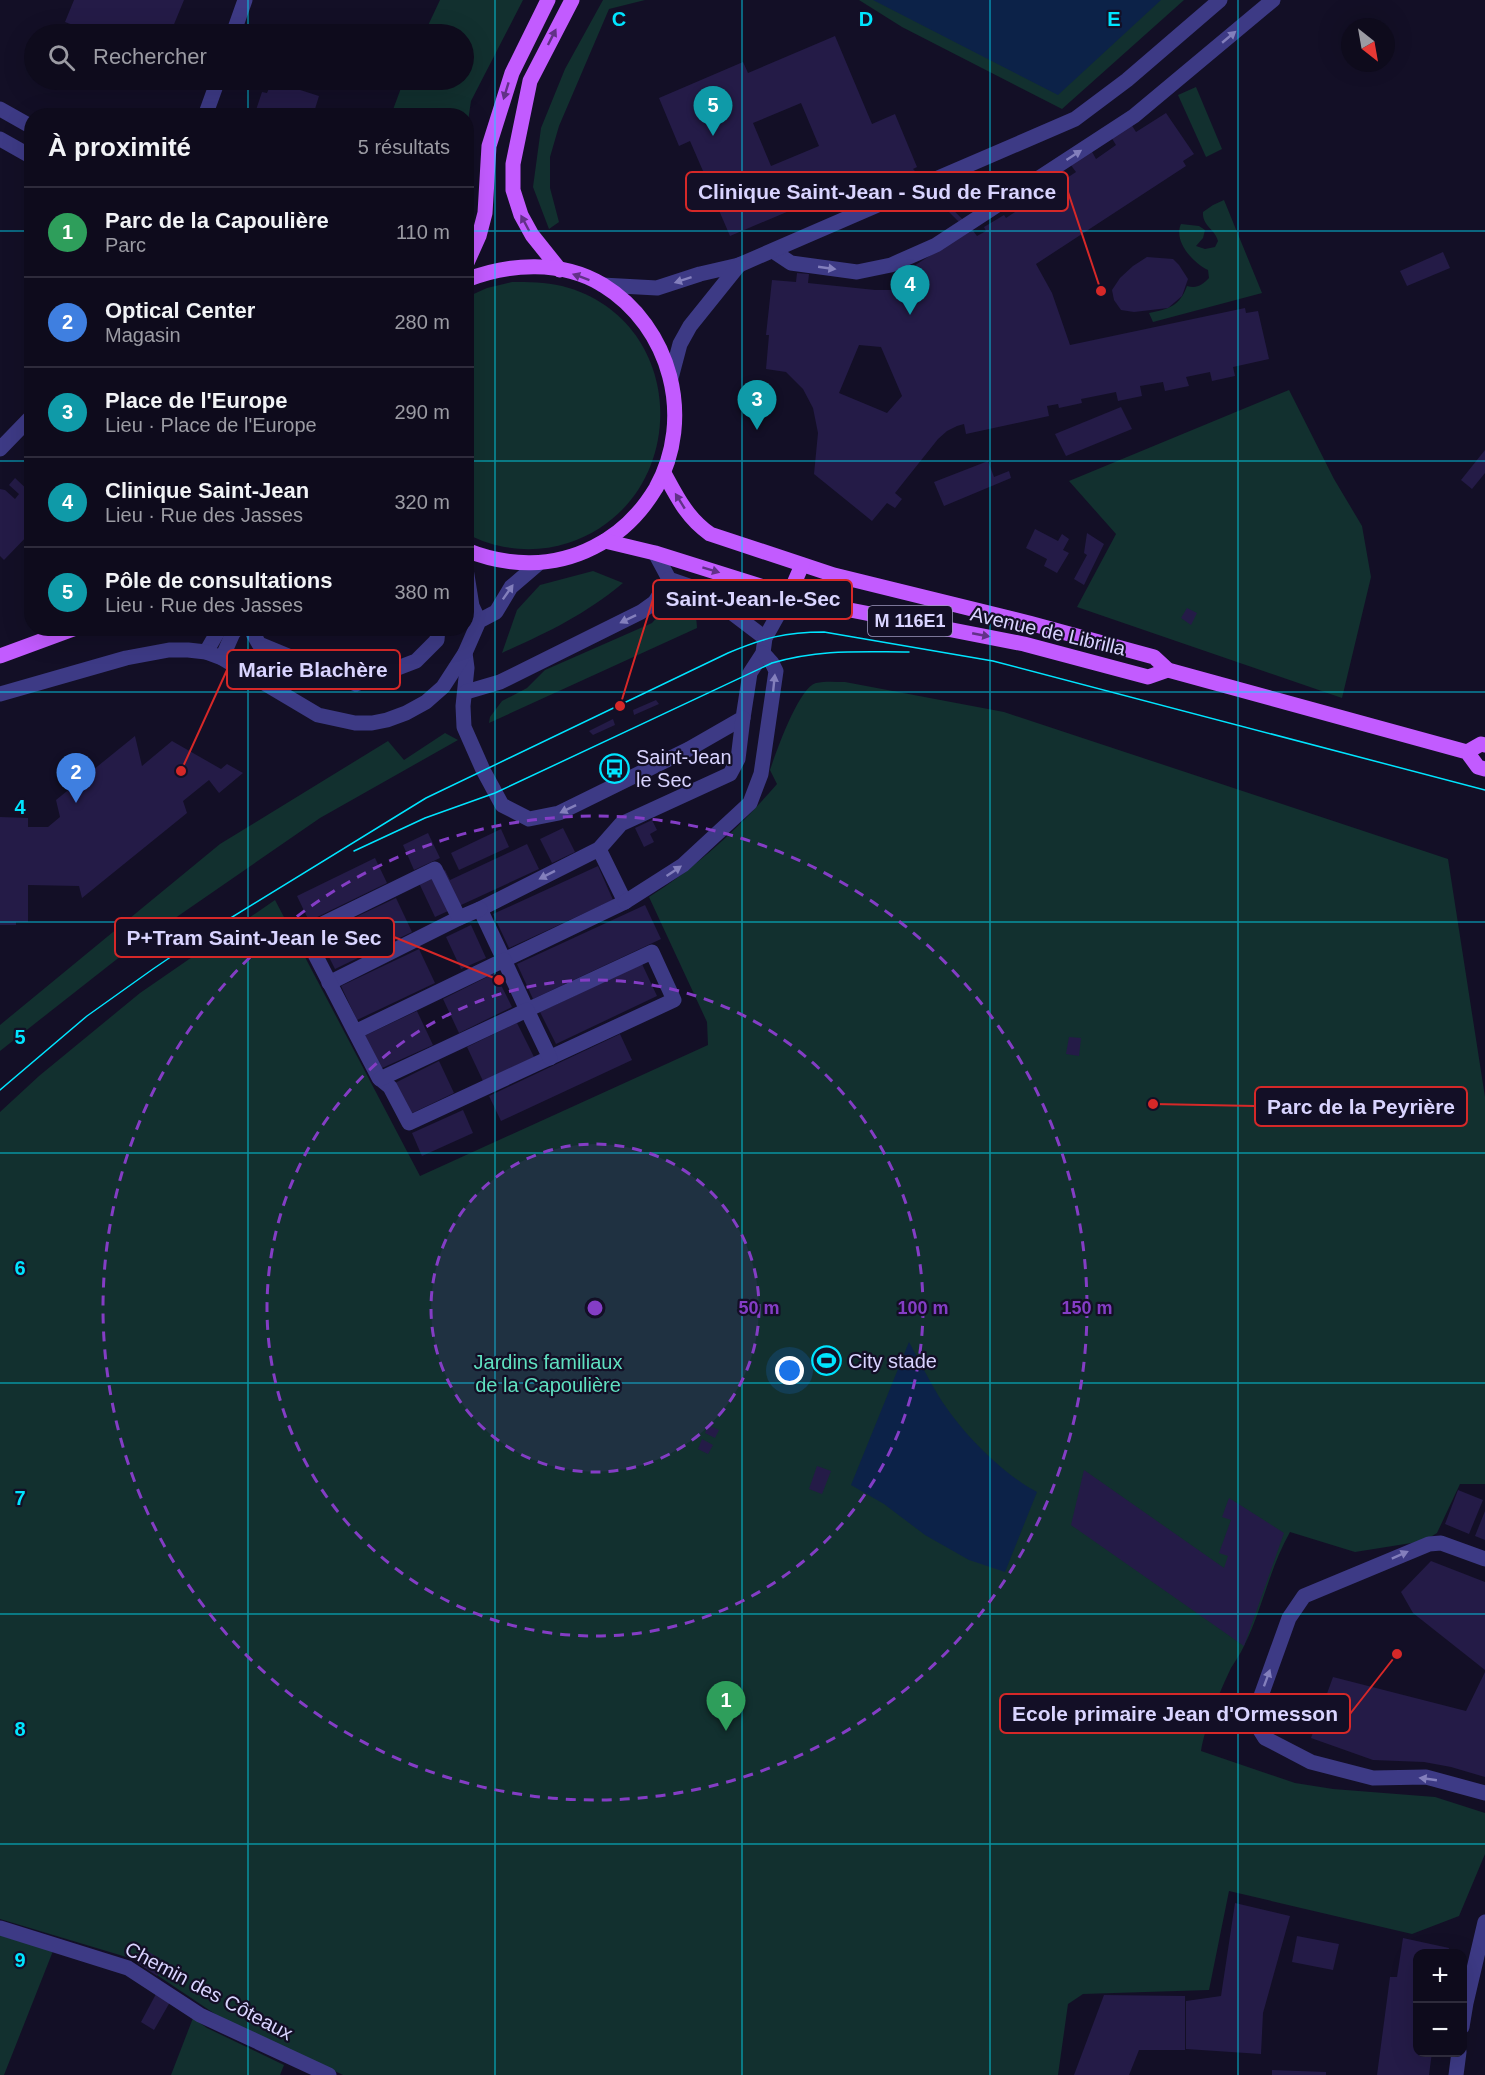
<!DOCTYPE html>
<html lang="fr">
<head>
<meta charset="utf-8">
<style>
  body { margin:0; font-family:Arial,sans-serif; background:#171425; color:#f1f3f6 }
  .controls { position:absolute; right:18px; bottom:18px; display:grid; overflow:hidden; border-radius:12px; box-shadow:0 6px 24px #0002 }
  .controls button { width:54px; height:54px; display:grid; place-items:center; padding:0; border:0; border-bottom:2px solid #2e2b3b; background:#0e0b1c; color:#f1f3f6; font:30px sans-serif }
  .compass { position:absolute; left:1341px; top:18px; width:54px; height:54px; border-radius:50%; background:#0e0b1c; box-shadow:0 6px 24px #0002; rotate:149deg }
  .you { position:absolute; left:790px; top:1371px; width:21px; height:21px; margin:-15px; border:4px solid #fff; border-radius:50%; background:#1a73e8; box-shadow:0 0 0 9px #1a73e833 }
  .badge { display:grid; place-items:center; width:39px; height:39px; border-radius:50%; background:#00e5ff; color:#fff; font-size:20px; font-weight:700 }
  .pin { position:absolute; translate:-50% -50px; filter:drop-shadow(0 2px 3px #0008) }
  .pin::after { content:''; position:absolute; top:32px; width:21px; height:18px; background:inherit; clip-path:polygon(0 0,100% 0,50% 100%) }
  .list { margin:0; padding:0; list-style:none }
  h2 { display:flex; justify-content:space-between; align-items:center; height:78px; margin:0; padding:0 24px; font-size:26px }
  h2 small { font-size:20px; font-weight:400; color:#9b9ba3 }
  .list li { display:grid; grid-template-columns:39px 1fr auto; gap:18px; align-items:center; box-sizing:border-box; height:90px; padding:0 24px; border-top:2px solid #2e2b3b }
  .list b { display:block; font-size:22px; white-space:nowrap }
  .list p { margin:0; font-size:20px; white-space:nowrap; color:#9b9ba3 }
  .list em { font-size:20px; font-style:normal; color:#9b9ba3 }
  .icon { flex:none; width:33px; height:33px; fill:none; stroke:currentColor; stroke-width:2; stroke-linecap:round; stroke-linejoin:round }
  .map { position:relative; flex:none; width:1485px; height:2075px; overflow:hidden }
  .search { position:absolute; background:#0e0b1c; box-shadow:0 6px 24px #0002; left:24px; top:24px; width:450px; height:66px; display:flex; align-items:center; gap:15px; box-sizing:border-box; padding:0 21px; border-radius:33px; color:#9b9ba3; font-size:22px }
  .panel { position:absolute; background:#0e0b1c; box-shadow:0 6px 24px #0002; left:24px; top:108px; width:450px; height:528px; border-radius:24px }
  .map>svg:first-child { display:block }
  .green { fill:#12302f }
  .water { fill:#0c2248 }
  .building { fill:#241b47; fill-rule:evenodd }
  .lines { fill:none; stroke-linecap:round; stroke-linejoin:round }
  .minor { stroke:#3d3a85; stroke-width:15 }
  .major { stroke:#c25bff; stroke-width:15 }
  .tram { stroke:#00e5ff; stroke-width:1.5 }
  .oneway { fill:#623188 }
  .oneway2 { fill:#837fbc }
  .grid { fill:none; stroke:#00e5ff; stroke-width:1.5; stroke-opacity:0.55 }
  .ring { fill:none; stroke:#843dc5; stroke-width:3; stroke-dasharray:10 8 }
  .labels { text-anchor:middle; stroke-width:4.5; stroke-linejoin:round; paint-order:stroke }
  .shield { fill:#130f26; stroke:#9e99be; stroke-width:1.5 }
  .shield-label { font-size:18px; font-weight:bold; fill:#d9d4ff }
  .street-label { font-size:20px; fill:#d9d4ff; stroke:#130f26 }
  .poi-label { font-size:20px; fill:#d9d4ff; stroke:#130f26; text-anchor:start }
  .park-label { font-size:20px; fill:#5fe0c0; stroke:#130f26 }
  .grid-label { font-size:20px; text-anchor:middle; font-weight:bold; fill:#00e5ff; stroke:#130f26; stroke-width:4.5; stroke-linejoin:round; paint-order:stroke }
  .centre { fill:#843dc5; stroke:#130f26; stroke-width:3 }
  .ring-label { font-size:18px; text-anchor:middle; font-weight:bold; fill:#843dc5; stroke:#130f26; stroke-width:4.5; stroke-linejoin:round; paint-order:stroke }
  .leader { fill:none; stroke:#d62828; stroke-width:2 }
  .callout-dot { fill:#d62828; stroke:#130f26; stroke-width:2 }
  .callout { fill:#130f26; stroke:#d62828; stroke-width:2 }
  .callout-label { font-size:21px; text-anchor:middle; font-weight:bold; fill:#d9d4ff }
</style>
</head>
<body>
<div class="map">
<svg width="1485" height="2075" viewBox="0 0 1485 2075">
  <rect width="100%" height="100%" fill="#130f26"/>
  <g class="green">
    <path d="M440,0h83l-52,101 -4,27 -1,-12 -75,-1 13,-35h60v-46h-40z"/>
    <path d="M603,0h42l-36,9 -50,117 -9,31v31l9,34 -10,7 -16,-42 8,-59 24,-59z"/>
    <path d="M859,0h325l-122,109 -160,-82z"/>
    <path d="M1196,87l26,62 -16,8 -28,-62z"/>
    <path d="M1224,200l38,93 -109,29 -4,-9c20,-4 31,-7 38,-27 10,3 15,-1 22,-8l-1,-8c-15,-7 -35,-29 -27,-46l18,2 6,4 -2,8 -7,8 9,3 10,-2 3,-6c-3,-12 -16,-15 -15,-29l10,-7z"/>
    <path d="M512,282c17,0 33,0 50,4 129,33 131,216 6,257 -34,11 -70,7 -101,-9v-237l20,-9z"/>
    <path d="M1289,390l45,89 28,47 9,51 -29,121 -265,-91 39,-73 -47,-53z"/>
    <path d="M593,571l30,12c-40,33 -75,49 -121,70l15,-43 23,-25z"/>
    <path d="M671,601c18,0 26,9 26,27l-208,95 1,-6 12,-16 25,-13 18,-18 107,-47z"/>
    <path d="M845,682l159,30 444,147 37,238v387h-25l-23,49 -13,8 -69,11 -65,-20c-21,37 -28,79 -47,116 -3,7 -8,13 -12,20 -11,23 -26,58 -30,83l94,32 38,6 102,8 50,16v41l-26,62 -47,18 -183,-43 -20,99 -126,4 -15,10 -10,71h-715l-125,-59 -85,-57 -133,-40v-807l39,-36 101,-83 135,-93 145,276 288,-131 -1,-23 -58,-125c49,-31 90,-69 128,-113l-7,-14c6,-18 29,-83 46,-87 9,-2 20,-1 29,-1z"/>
    <path d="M445,733l13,7 -138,78 -194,134 -126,99v-26l220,-181 168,-103 16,19z"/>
    <path d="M0,1935l53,16 -49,124h-4z"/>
    <path d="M193,2018l14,10 77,37 -4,10h-109z"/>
  </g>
  <g class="water">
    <path d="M873,0h288l-103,95z"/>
    <path d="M909,1342c9,17 19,36 29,53 22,36 62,77 99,97l-32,80 -36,-12 -44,-25 -41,-31 -33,-19z"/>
  </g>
  <g class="building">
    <path d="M74,0h110l-14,34h-86l2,-4 -21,-8z"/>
    <path d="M835,36l37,88 23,-10 22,53 -4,2 58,59 6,8 9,-5 -2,-4 20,-12 2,3 30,-20 -6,-8 21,-13 5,8 20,-13 -6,-8 21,-14 5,9 20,-14 -5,-8 20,-13 5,8 30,-19 28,41 -11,7 3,5 -150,98 16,29 18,52 175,-37 1,5 12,-2 11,48 -36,8 2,9 -23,5 -2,-9 -24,5 3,9 -24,5 -2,-9 -23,4 2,10 -24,5 -2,-9 -35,7 1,4 -23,5 -1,-4 -11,2 2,10 -83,18 -2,-10 -7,2 -10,5 -9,8 -43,54 7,6 -7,9 -8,-5 -15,18 -58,-47 4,-41 -5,-25 -10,-19 -17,-17 -20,-3 3,-34h-3l6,-55 24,2 1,-9 12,1 -1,9 67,7h17l13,-7 -5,-8 68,-44 -58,-58 -84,35 -4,-11 -92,39 -18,-42 -16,-9 7,-14 -13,-30 -11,5 -20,-48 84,-36 5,11zM801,103l18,43 -48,20 -18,-43zM859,345l22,2 21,49 -15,17 -48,-20z"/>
    <path d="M272,81l47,15 -4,13 17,7h-78l8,-24 5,1z"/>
    <path d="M1443,252l7,16 -43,18 -7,-15z"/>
    <path d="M1147,257l26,2 6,6 9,14 -6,17 -14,12 -34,4 -13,-2 -7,-10 -2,-10 8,-12 13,-12z"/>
    <path d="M1121,407l11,22 -66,27 -11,-22z"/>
    <path d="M1485,450v23l-13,16 -11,-9z"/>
    <path d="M988,461l6,16 15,-6 2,7 -67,28 -10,-24z"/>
    <path d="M15,478l17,16v37l-28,29 -4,-4v-67l5,1 10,9 4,-5 -10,-9z"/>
    <path d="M1035,529l23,12 4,-7 7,5 -6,11 6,3 -12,20 -13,-7 3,-7 -21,-11z"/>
    <path d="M1087,533l17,11 -20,41 -10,-6 13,-24 -3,-2z"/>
    <path d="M1187,608l10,5 -6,12 -10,-7z"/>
    <path d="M656,700l3,4 -25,11 -1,-5z"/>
    <path d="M613,719l2,6 -22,10 -4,-4z"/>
    <path d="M135,736l7,30 30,-25 49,28 6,-5 16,9 -24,20 -10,-13 -26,21 4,12 -105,85 -3,-12 -51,-1v37h-12v3h-16v-108l28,1v9h20l12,-10 -4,-17z"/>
    <path d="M652,820l5,10 -7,4 4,8 -10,5 -9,-19z"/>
    <path d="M563,828l12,24 -23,11 -12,-24z"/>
    <path d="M501,829l8,18 -50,23 -8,-17z"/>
    <path d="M428,833l12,25 -26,12 -11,-25z"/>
    <path d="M527,844l12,25 -104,48 -16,-34 26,-13 5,10z"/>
    <path d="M375,858l12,25 -78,38 -12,-25z"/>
    <path d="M598,866l15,34 -104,48 -16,-34z"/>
    <path d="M396,898l16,34 -77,37 -17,-34z"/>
    <path d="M645,905l16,34 -128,60 -16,-35z"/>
    <path d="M471,925l15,33 -25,11 -15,-32z"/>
    <path d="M419,949l16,34 -78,37 -16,-34z"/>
    <path d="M642,964l15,32 -101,48 -16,-32z"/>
    <path d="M495,973l17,34 -53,26 -16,-34z"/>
    <path d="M417,1011l16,34 -53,24 -16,-33z"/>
    <path d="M517,1023l17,34 -51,24 -16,-34z"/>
    <path d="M620,1034l12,26 -131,61 -12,-25z"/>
    <path d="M1069,1037l12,1 -2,18 -13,-2z"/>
    <path d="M439,1061l15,32 -48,23 -15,-31z"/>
    <path d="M463,1110l10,23 -51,23 -10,-23z"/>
    <path d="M708,1425l11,5 -4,8 -10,-5z"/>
    <path d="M702,1439l11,6 -5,9 -10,-5z"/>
    <path d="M817,1466l14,5 -9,23 -13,-5z"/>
    <path d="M1084,1470l140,98 4,-12 -9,-3 12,-33 -9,-3 7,-19 55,35 -40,113 -173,-121z"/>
    <path d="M1458,1490l25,10 -14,34 -24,-10z"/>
    <path d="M1485,1511v29l-10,-4z"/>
    <path d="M1431,1561l54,21v88l-72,-57 -12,-21z"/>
    <path d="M1485,1672v105l-34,-10 -27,-5 -51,-2 -62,-22 22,-61 133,34z"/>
    <path d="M1235,1903l55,13 -27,97 -2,41 -75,-5v-48l35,-5z"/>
    <path d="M1297,1936l42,8 -6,26 -41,-8z"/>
    <path d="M1403,1938l46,10 -1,6h-30v98h14l-3,23h-52l13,-98h7z"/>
    <path d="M144,1949l21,13 -8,14 -21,-14z"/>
    <path d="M156,1994l14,8 -16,28 -13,-8z"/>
    <path d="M1104,1995l81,1v54h-46l-10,25h-55z"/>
    <path d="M1272,2070l54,2v3h-54z"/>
  </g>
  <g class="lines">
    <g class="minor">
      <path d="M233,34l12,-34"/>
      <path d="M0,109l32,18"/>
      <path d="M205,116l13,-36"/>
      <path d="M0,139l32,18"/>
      <path d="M929,182l146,-63 52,-39 93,-80"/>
      <path d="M773,251l18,12 66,9 34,-7 45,-20 198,-129 139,-116"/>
      <path d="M602,285l55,3 43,-14 39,-9 180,-78"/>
      <path d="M671,378l9,-34 10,-18 49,-61"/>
      <path d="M0,449l32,-33"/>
      <path d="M655,553l14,26 29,10 13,8 54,41"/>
      <path d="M466,569l6,37 7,15"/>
      <path d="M250,628l9,16 97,40 60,-23 21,-21 1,-12"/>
      <path d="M206,652l14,-24"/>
      <path d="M465,653l2,15 -4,38 1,21 19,43 19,35 27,14 30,-6 130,-64 54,-31 7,-45 13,-20 2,-15 24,-43"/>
      <path d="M222,658l11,-25 5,-5"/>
      <path d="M466,692l34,-10 141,-70 14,-10 14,-23"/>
      <path d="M0,694l126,-36 43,-8h19l18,2 16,6 96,57 37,8h17l15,-3 19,-7 20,-11 17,-15 22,-34 14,-32 17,-9 15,-25 28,-24"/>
      <path d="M599,849l26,53 -121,58 -24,-51 119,-60 22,-25 109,-50 8,-15 5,-41"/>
      <path d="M625,902l58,-37 67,-62 11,-29 15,-103 -4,-8 -9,-10"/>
      <path d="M329,983l130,-65"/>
      <path d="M355,1032l24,46 11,9 19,36 265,-123 -22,-48 -125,58 -23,-50 -149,72 -51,-99 131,-64 24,49 21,-9"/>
      <path d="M380,1079l147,-69 23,48"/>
      <path d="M1485,1559l-44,-16 -12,1 -125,52 -15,22 -32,89 -2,15 10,16 46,24 62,16 53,-1 59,16"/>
      <path d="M0,1928l128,40 72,47 129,60"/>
      <path d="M1462,2027l4,-24 19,-81"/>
      <path d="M1456,2075l3,-23"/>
    </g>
    <g class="major">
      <path d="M466,265l13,-29 6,-23 4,-67 23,-73 36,-73"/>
      <path d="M560,270l-28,-35 -11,-20 -8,-25v-26l17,-83 42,-81"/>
      <path d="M466,280c43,-17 96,-20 137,5 68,42 92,133 53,203 -15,25 -36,46 -62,59 -41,21 -86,20 -128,3"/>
      <path d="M664,473c13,24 23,45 46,61l124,41 195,48 125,34 14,13 299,82 11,15 7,2"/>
      <path d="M605,541l50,12 134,42 56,14 179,35 124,33 20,-7"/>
      <path d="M789,595l13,-30"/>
      <path d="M0,656l76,-28"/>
      <path d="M1467,752l14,-8 4,1"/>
    </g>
    <g class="tram">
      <path d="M354,851l71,-33 70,-25 277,-130c50,-14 86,-11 137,-11"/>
      <path d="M0,1090l87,-74 66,-47 50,-34 223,-137 302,-145c36,-15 57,-21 96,-21l169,29 492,129"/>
    </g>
  </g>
  <defs><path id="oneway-solid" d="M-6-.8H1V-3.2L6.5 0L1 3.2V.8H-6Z" transform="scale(1.5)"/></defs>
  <g class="oneway">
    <use href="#oneway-solid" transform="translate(552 37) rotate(-63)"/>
    <use href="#oneway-solid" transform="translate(506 91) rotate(107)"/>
    <use href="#oneway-solid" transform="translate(525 223) rotate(-118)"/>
    <use href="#oneway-solid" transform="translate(581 277) rotate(-160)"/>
    <use href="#oneway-solid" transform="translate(680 501) rotate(-122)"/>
    <use href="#oneway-solid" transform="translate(711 570) rotate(17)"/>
    <use href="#oneway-solid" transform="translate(981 635) rotate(11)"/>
  </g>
  <g class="oneway2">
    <use href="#oneway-solid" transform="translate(1229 37) rotate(-40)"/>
    <use href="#oneway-solid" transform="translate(1074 155) rotate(-33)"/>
    <use href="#oneway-solid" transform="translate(827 268) rotate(8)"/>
    <use href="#oneway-solid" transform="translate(683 280) rotate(162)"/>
    <use href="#oneway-solid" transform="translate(508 592) rotate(-55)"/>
    <use href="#oneway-solid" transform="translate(628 619) rotate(154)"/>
    <use href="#oneway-solid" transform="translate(774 683) rotate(-84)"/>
    <use href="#oneway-solid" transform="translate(568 809) rotate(154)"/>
    <use href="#oneway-solid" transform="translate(674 871) rotate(-34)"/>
    <use href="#oneway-solid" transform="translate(547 875) rotate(153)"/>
    <use href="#oneway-solid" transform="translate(1400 1555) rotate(-24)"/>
    <use href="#oneway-solid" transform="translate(1267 1678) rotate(-70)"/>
    <use href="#oneway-solid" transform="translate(1428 1779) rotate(-172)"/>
  </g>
  <path class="grid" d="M248,0v34M495,0v2075M742,0v2075M990,0v2075M1238,0v2075M248,80v36M0,231h32M466,231h1019M0,461h32M466,461h1019M248,628v1447M0,692h1485M0,922h1485M0,1153h1485M0,1383h1485M0,1614h1485M0,1844h1485"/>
  <circle cx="595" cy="1308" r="164" fill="#843dc5" fill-opacity=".12"/>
  <g class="ring">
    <circle cx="595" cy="1308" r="164"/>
    <circle cx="595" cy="1308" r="328"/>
    <circle cx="595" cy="1308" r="492"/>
  </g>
  <defs>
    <symbol id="bus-ring" viewBox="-11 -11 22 22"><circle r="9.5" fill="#130f26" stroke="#00e5ff" stroke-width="1.5"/><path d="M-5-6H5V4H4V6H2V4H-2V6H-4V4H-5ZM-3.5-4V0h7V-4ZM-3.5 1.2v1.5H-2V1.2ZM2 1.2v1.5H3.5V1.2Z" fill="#00e5ff"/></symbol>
    <symbol id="stadium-ring" viewBox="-11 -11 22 22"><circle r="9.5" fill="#130f26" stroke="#00e5ff" stroke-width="1.5"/><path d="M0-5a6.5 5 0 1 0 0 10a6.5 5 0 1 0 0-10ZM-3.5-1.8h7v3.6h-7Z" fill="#00e5ff"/></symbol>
  </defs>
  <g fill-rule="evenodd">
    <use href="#bus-ring" x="598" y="752" width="33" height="33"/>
    <use href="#stadium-ring" x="810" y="1344" width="33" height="33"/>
  </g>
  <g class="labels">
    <rect class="shield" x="868" y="606" width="84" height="30" rx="4.5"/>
    <g class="shield-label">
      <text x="910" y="627">M 116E1</text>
    </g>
    <g class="street-label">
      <text transform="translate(1048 631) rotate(13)" y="7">Avenue de Librilla</text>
      <text transform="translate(209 1991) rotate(28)" y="7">Chemin des Côteaux</text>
    </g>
    <g class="poi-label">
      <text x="636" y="764">Saint-Jean<tspan x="636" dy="23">le Sec</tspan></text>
      <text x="848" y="1368">City stade</text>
    </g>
    <g class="park-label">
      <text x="548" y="1369">Jardins familiaux<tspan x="548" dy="23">de la Capoulière</tspan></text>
    </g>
  </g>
  <g class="grid-label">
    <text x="619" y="26">C</text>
    <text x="866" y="26">D</text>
    <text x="1114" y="26">E</text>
    <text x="20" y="814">4</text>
    <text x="20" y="1044">5</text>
    <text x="20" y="1275">6</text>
    <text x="20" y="1505">7</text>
    <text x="20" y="1736">8</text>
    <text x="20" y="1967">9</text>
  </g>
  <circle cx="595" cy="1308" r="9" class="centre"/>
  <g class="ring-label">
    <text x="759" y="1314">50 m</text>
    <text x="923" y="1314">100 m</text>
    <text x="1087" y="1314">150 m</text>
  </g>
  <path class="leader" d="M1101 291L1068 192M620 706L653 599M181 771L227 670M499 980L394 937M1153 1104L1255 1106M1397 1654L1350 1714"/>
  <g class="callout-dot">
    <circle cx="1101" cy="291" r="6"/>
    <circle cx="620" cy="706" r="6"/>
    <circle cx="181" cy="771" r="6"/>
    <circle cx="499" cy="980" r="6"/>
    <circle cx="1153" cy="1104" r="6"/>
    <circle cx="1397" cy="1654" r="6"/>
  </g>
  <g class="callout">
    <rect x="686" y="172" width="382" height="39" rx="6"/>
    <rect x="653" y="580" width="199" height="39" rx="6"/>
    <rect x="227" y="650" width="173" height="39" rx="6"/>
    <rect x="115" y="918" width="279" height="39" rx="6"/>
    <rect x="1255" y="1087" width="212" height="39" rx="6"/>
    <rect x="1000" y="1694" width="350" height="39" rx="6"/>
  </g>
  <g class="callout-label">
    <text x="877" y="199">Clinique Saint-Jean - Sud de France</text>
    <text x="753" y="606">Saint-Jean-le-Sec</text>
    <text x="313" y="677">Marie Blachère</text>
    <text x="254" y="945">P+Tram Saint-Jean le Sec</text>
    <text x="1361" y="1114">Parc de la Peyrière</text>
    <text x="1175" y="1721">Ecole primaire Jean d'Ormesson</text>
  </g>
</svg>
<div class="controls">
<button>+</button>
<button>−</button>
</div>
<svg class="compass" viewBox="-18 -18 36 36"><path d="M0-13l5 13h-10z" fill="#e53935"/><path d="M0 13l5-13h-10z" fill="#9b9ba3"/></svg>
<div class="you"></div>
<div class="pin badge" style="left:726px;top:1731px;background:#2e9e5b">1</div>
<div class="pin badge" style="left:76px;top:803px;background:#3f7fe0">2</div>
<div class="pin badge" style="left:757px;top:430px;background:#0f9aa8">3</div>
<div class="pin badge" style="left:910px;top:315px;background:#0f9aa8">4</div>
<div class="pin badge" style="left:713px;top:136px;background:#0f9aa8">5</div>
<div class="search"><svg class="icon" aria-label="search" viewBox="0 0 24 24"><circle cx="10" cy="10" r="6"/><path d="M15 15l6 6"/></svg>Rechercher</div>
<section class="panel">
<h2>À proximité<small>5 résultats</small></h2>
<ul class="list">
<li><span class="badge" style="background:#2e9e5b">1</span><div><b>Parc de la Capoulière</b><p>Parc</p></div><em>110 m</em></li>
<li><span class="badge" style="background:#3f7fe0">2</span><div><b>Optical Center</b><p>Magasin</p></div><em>280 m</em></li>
<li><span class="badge" style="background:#0f9aa8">3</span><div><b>Place de l'Europe</b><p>Lieu · Place de l'Europe</p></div><em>290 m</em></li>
<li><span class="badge" style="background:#0f9aa8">4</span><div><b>Clinique Saint-Jean</b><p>Lieu · Rue des Jasses</p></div><em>320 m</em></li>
<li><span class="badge" style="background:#0f9aa8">5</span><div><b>Pôle de consultations</b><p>Lieu · Rue des Jasses</p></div><em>380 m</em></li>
</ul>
</section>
</div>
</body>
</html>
